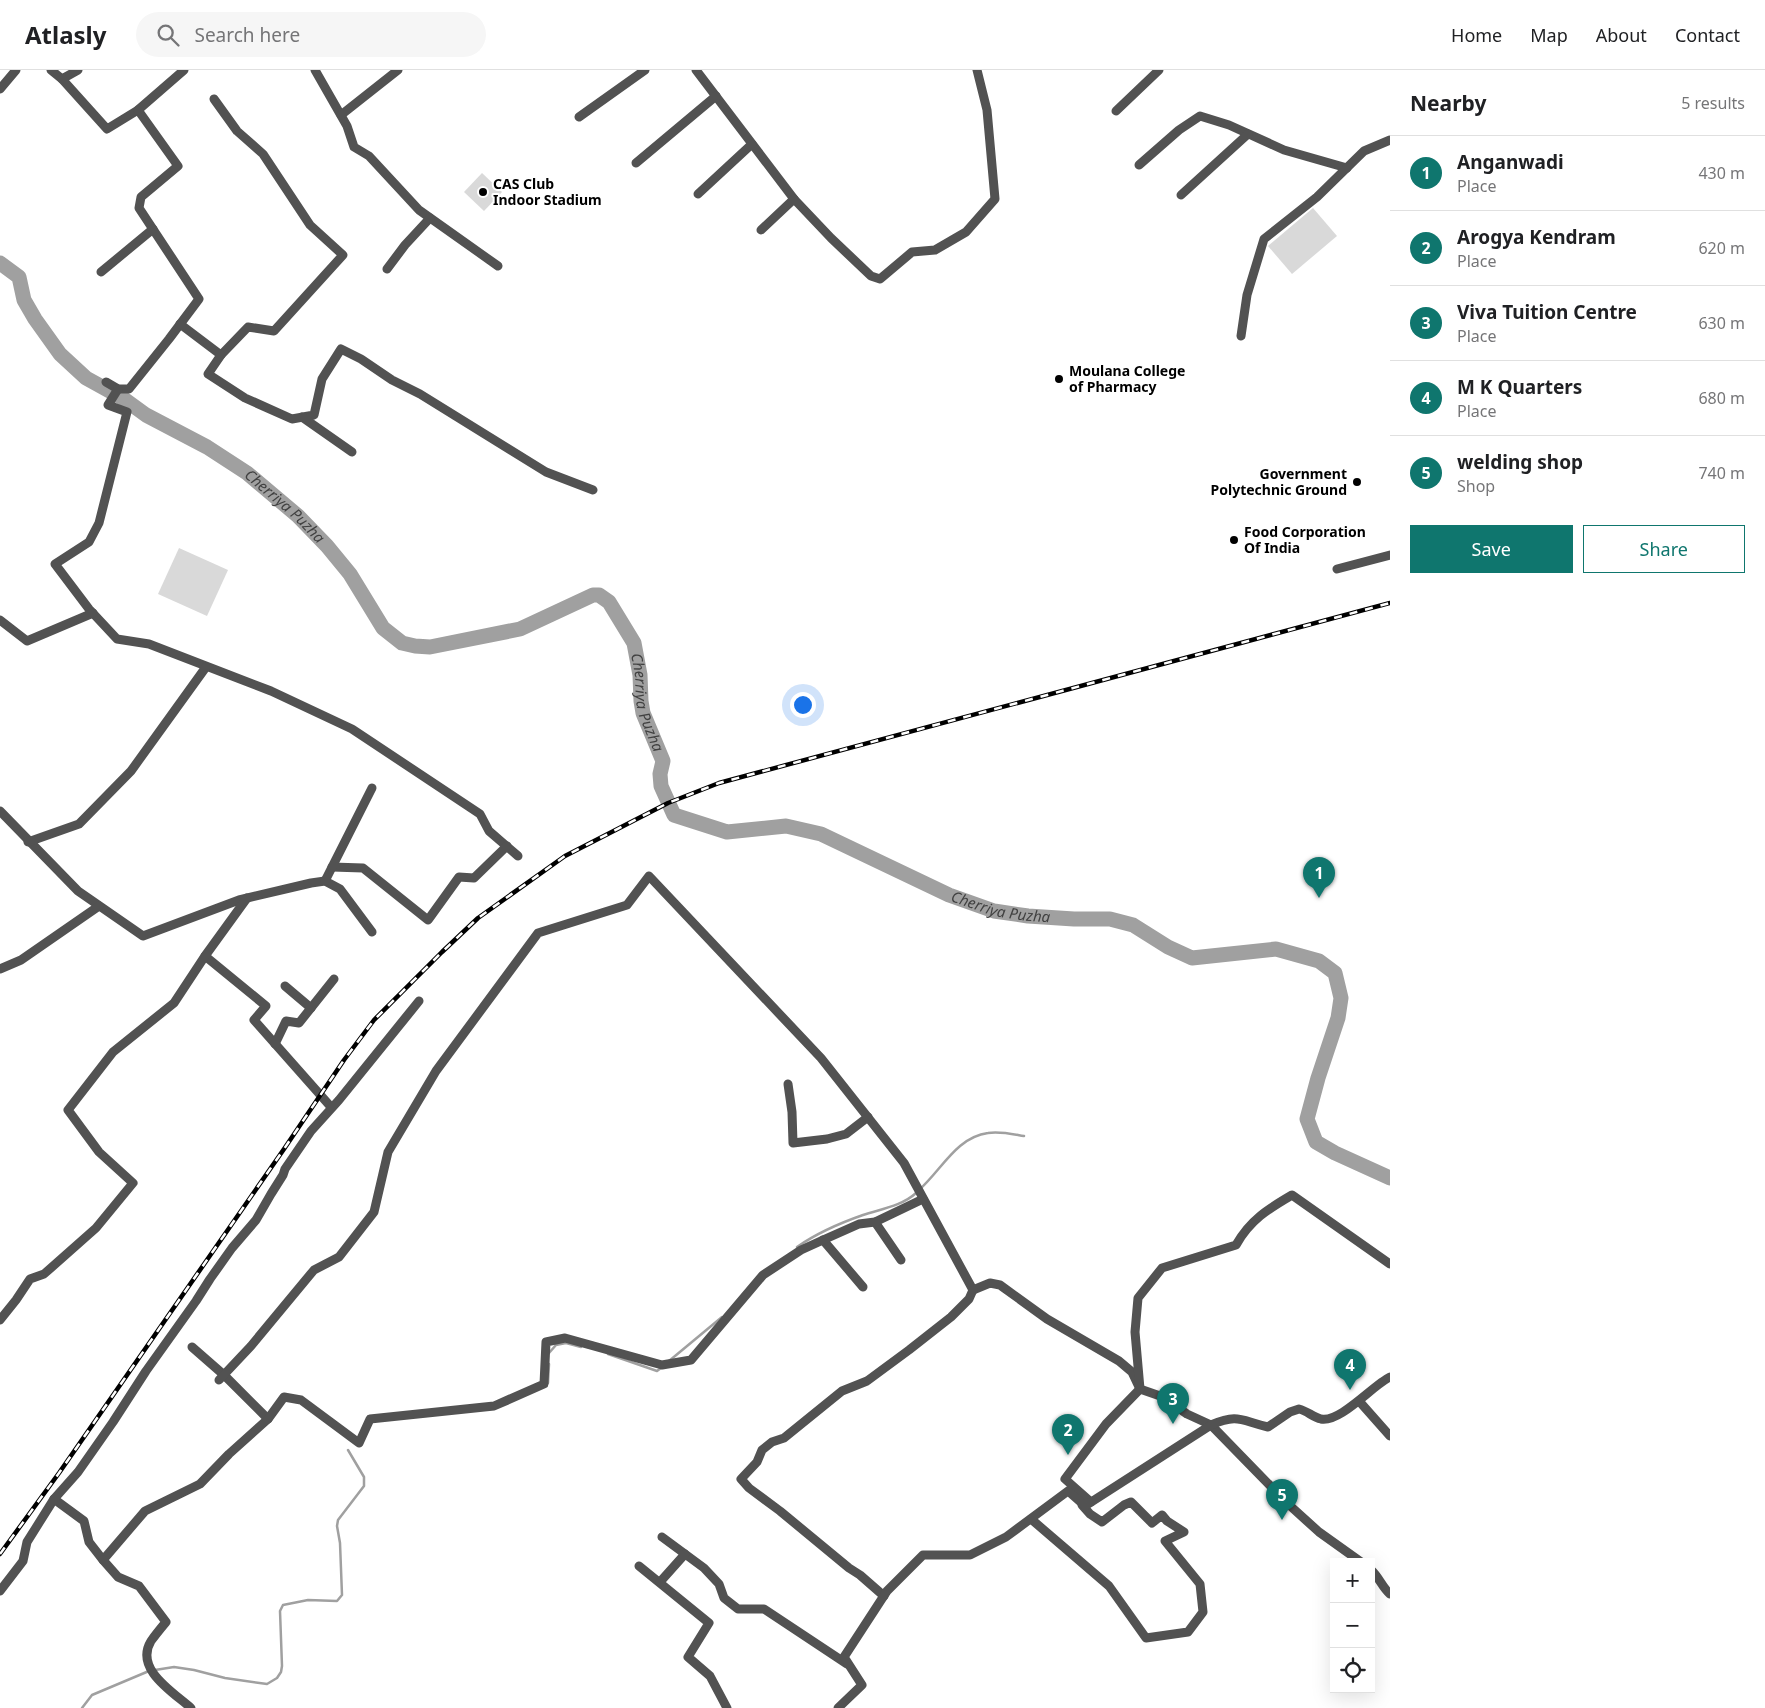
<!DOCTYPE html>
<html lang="en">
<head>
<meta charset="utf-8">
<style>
  body { margin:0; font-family:"Noto Sans",sans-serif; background:#f6f6f6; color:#202124 }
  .controls { position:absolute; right:15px; bottom:15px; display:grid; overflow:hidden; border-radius:0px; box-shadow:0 5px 20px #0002 }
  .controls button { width:45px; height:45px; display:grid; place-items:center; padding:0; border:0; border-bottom:1px solid #e0e0e0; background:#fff; color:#202124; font:25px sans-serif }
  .you { position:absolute; left:802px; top:634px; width:18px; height:18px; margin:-12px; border:4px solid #fff; border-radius:50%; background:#1a73e8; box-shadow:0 0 0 8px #1a73e833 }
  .badge { display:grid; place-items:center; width:32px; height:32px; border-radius:50%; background:#0f766e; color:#fff; font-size:16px; font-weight:700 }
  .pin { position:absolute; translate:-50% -41px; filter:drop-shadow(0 1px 2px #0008) }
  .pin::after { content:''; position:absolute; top:26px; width:18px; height:15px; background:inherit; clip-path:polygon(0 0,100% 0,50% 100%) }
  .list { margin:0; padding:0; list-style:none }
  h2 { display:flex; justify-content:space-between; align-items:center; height:65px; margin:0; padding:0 20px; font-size:21px }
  h2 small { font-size:16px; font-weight:400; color:#757577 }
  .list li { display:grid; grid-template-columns:32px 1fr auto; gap:15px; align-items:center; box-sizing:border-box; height:75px; padding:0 20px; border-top:1px solid #e0e0e0 }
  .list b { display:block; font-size:19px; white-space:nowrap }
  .list p { margin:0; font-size:16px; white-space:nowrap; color:#757577 }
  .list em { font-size:16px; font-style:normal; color:#757577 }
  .actions { display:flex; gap:10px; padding:15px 20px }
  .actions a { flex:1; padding:11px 0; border:1px solid #0f766e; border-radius:0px; text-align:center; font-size:18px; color:#0f766e }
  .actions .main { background:#0f766e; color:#fff }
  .icon { flex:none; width:28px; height:28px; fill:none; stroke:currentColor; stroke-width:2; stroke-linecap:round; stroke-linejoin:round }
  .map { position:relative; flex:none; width:1390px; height:1638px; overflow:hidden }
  header { display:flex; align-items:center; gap:30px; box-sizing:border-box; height:70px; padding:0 25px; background:#fff; border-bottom:1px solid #e0e0e0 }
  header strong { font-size:24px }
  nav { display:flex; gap:28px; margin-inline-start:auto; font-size:18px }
  .search { width:350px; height:45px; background:#f6f6f6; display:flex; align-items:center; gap:12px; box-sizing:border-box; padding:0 18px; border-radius:28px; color:#757577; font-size:19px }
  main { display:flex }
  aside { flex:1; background:#fff }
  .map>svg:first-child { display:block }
  .green { fill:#d9d9d9 }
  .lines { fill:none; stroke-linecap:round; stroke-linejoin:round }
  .stream { stroke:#a0a0a0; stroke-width:2.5 }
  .river { stroke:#a0a0a0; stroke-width:15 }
  .street { stroke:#525252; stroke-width:9 }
  .rail-casing { stroke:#000; stroke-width:4.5 }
  .rail { stroke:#fff; stroke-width:2.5; stroke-dasharray:8; stroke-linecap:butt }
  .poi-dot { fill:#000; stroke:#fff; stroke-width:2 }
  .labels { text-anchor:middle; stroke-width:4; stroke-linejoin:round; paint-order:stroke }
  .poi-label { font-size:14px; font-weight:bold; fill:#000; stroke:#fff; text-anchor:start }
  .water-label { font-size:15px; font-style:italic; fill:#414141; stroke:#fff }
</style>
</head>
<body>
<header>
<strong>Atlasly</strong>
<div class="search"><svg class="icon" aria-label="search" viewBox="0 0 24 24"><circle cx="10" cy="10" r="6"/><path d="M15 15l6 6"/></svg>Search here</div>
<nav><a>Home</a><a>Map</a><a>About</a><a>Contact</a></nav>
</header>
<main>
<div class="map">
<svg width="1390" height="1638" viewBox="0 0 1390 1638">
  <rect width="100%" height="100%" fill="#fff"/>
  <g class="green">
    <path d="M482,103l20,19 -18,19 -20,-19z"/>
    <path d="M1313,138l24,28 -45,38 -24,-28z"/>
    <path d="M179,478l49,22 -21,46 -49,-22z"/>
  </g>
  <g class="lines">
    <g class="stream">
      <path d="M920,1119c22,-20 37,-52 68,-56 12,-2 24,1 36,3"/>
      <path d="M797,1177c20,-14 43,-24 66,-32 18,-6 39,-9 53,-22"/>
      <path d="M549,1283l7,-8 10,-2 15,4"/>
      <path d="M608,1284l49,17 4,-3"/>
      <path d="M669,1291l53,-44"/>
      <path d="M548,1313l1,-19"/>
      <path d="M155,1600l19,-3 20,3 31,8 42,6 10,-6 4,-6 1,-6 -2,-55 3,-6 25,-5 29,1 5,-6 -2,-52 -3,-17 1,-6 26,-34v-9l-16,-27"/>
      <path d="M82,1638l10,-13 57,-24"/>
    </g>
    <path class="river" id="s1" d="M0,193l19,14 5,23 11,19 25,35 26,24 38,21 22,16 61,32 40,26 51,43 29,30 23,28 33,54 19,15 13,3 15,1 90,-18 73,-34h6l10,7 25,41 6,32 1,26 2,12 20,48 -3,13 1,12 13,29 53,17 59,-6 35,8 128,61 45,16 34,5 46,3h36l23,6 35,22 24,11 84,-9 43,12 16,12 6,25 -3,20 -20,60 -11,41 9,23 19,11 55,25"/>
    <g class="street">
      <path d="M51,0l11,9 16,-9"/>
      <path d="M315,0l32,56 7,21 15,9 50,54 79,56"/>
      <path d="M696,0l98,129 -33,31"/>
      <path d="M62,9l45,50 31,-19 40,56 -37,31 -2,11 60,91 -30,40 -40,50h-11l-12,-7"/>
      <path d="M0,19l16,-19"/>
      <path d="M214,29l23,32 26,23 47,71 33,30 -69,76 -26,-4 -27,28"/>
      <path d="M138,40l46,-40"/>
      <path d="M1116,41l43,-41"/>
      <path d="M341,45l57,-45"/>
      <path d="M579,47l66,-47"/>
      <path d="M636,93l80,-67"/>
      <path d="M1139,95l40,-35 21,-14 29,9 55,25 63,18"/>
      <path d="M698,124l54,-50"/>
      <path d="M1181,125l67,-61"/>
      <path d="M794,129l37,39 40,38 9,3 32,-27 23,-2 31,-18 29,-33 -8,-89 -10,-40"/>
      <path d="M387,199l18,-24 25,-27"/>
      <path d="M101,202l52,-43"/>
      <path d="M180,254l41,31 -13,19 37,24 47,21 22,-4 8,-36 19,-30 20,10 31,21 28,14 126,78 47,18"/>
      <path d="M1241,266l6,-41 17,-56 53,-42 47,-46 26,-11"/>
      <path d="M118,319l-10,16 19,7 -28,111 -10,19 -34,22 34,45 28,30 32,5 122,47 81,38 128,85 9,17 29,25"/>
      <path d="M302,347l50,35"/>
      <path d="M1337,499l53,-14"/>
      <path d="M0,550l27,21 66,-28"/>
      <path d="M0,741l78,80 65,45 96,-36 72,-17 14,-2 15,8 32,43"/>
      <path d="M28,772l51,-18 52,-53 75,-104"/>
      <path d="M332,797l31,1 65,52 31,-43 15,1 33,-32"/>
      <path d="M325,811l47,-93"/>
      <path d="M205,886l61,50 -12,14 77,87"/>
      <path d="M0,899l21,-9 78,-54"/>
      <path d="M285,916l26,22"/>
      <path d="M275,974l11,-23 13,2 35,-44"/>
      <path d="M788,1014l4,28 1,31 34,-4 19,-5 22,-17"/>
      <path d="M875,1152l26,38"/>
      <path d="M823,1170l40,47"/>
      <path d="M0,1250l16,-20 14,-21 14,-5 52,-46 37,-45 -34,-31 -31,-42 45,-58 61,-49 31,-47 42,-58"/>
      <path d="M192,1277l32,28 44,44"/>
      <path d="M219,1310l32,-34 63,-76 25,-13 35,-45 14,-60 48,-81 102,-138 89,-28 22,-29 172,182 83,105 69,127 17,-7 10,2 47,34 72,42 13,11 8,17 23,8 24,17 24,11 76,78 32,29 42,30"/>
      <path d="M1359,1331l31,35"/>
      <path d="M54,1429l30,22 5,21 14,18 42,-49 55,-27 29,-30 39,-35 16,-22 17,3 58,43 11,-24 124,-13 50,-22 2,-42 19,-4 97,27 29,-5 72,-85 38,-25 22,-10 36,-16 16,-2 48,-23"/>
      <path d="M1091,1432l-26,-23 41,-55 34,-35 -5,-57 3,-34 24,-30 74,-23c14,-25 32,-36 56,-50l98,69"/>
      <path d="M1031,1449l78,67 37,52 42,-6 15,-20 -3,-28 -35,-43 19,-9 -17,-11 -5,-6 -10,8 -21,-21 -7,3 -22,17 -12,-8 -8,-9"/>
      <path d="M662,1467l42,31 15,16 5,14 14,11h26l83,55"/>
      <path d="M103,1490l15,17 21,9 27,36c-5,6 -10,12 -15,19 -17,28 22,51 40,67"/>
      <path d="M639,1496l70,57 -21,34 22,19 17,32"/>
      <path d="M1371,1500c8,7 11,17 19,24"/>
      <path d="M660,1512l25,-28"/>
      <path d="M0,1521l23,-30 4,-19 27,-43 24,-27 35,-50 33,-51 50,-70 14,-22 22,-31 24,-28 15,-26 12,-19 2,-6 26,-38 28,-31 80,-99"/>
      <path d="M884,1526l-24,-21 -11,-7 -69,-57 -31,-23 -8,-9 16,-17 5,-12 10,-8 12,-4 58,-47 25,-10 42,-31 42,-33 18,-18 4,-9"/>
      <path d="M838,1638l24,-23 -18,-28 43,-66 36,-36h47l36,-18 62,-46 17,15 126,-81c28,-12 30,-4 57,2l22,-15 9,-3c8,2 14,8 22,10 19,4 52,-34 69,-42"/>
    </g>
    <defs>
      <path id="rail" d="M0,1484l59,-81 225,-324 60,-89 30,-40 68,-68 36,-34 87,-62 103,-53 51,-20 671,-180"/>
    </defs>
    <use href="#rail" class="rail-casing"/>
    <use href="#rail" class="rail"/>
  </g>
  <g class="poi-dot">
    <circle cx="483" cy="122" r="5"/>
    <circle cx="1059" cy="309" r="5"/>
    <circle cx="1357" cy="412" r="5"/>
    <circle cx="1234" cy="470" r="5"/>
  </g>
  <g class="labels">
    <g class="poi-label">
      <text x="493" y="119">CAS Club<tspan x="493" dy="16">Indoor Stadium</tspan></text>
      <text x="1069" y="306">Moulana College<tspan x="1069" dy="16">of Pharmacy</tspan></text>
      <text x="1347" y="409" text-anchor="end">Government<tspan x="1347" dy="16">Polytechnic Ground</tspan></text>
      <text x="1244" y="467">Food Corporation<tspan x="1244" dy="16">Of India</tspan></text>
    </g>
    <g class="water-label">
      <text dy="5" stroke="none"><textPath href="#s1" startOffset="385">Cherriya Puzha</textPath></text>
      <text dy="5" stroke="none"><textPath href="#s1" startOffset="895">Cherriya Puzha</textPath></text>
      <text dy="5" stroke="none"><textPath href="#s1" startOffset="1360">Cherriya Puzha</textPath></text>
    </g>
  </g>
</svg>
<div class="controls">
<button>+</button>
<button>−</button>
<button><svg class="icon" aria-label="locate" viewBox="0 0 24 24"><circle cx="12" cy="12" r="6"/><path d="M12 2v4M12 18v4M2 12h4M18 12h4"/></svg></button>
</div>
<div class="you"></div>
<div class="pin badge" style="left:1319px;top:828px">1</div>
<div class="pin badge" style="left:1068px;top:1385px">2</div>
<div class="pin badge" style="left:1173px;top:1354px">3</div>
<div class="pin badge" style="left:1350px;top:1320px">4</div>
<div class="pin badge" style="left:1282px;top:1450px">5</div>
</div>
<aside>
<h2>Nearby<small>5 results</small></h2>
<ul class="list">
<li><span class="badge">1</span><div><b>Anganwadi</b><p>Place</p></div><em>430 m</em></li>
<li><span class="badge">2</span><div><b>Arogya Kendram</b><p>Place</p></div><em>620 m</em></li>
<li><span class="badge">3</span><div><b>Viva Tuition Centre</b><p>Place</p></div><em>630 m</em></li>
<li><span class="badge">4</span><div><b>M K Quarters</b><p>Place</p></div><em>680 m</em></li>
<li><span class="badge">5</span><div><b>welding shop</b><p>Shop</p></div><em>740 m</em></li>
</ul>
<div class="actions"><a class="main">Save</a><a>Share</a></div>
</aside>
</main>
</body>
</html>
